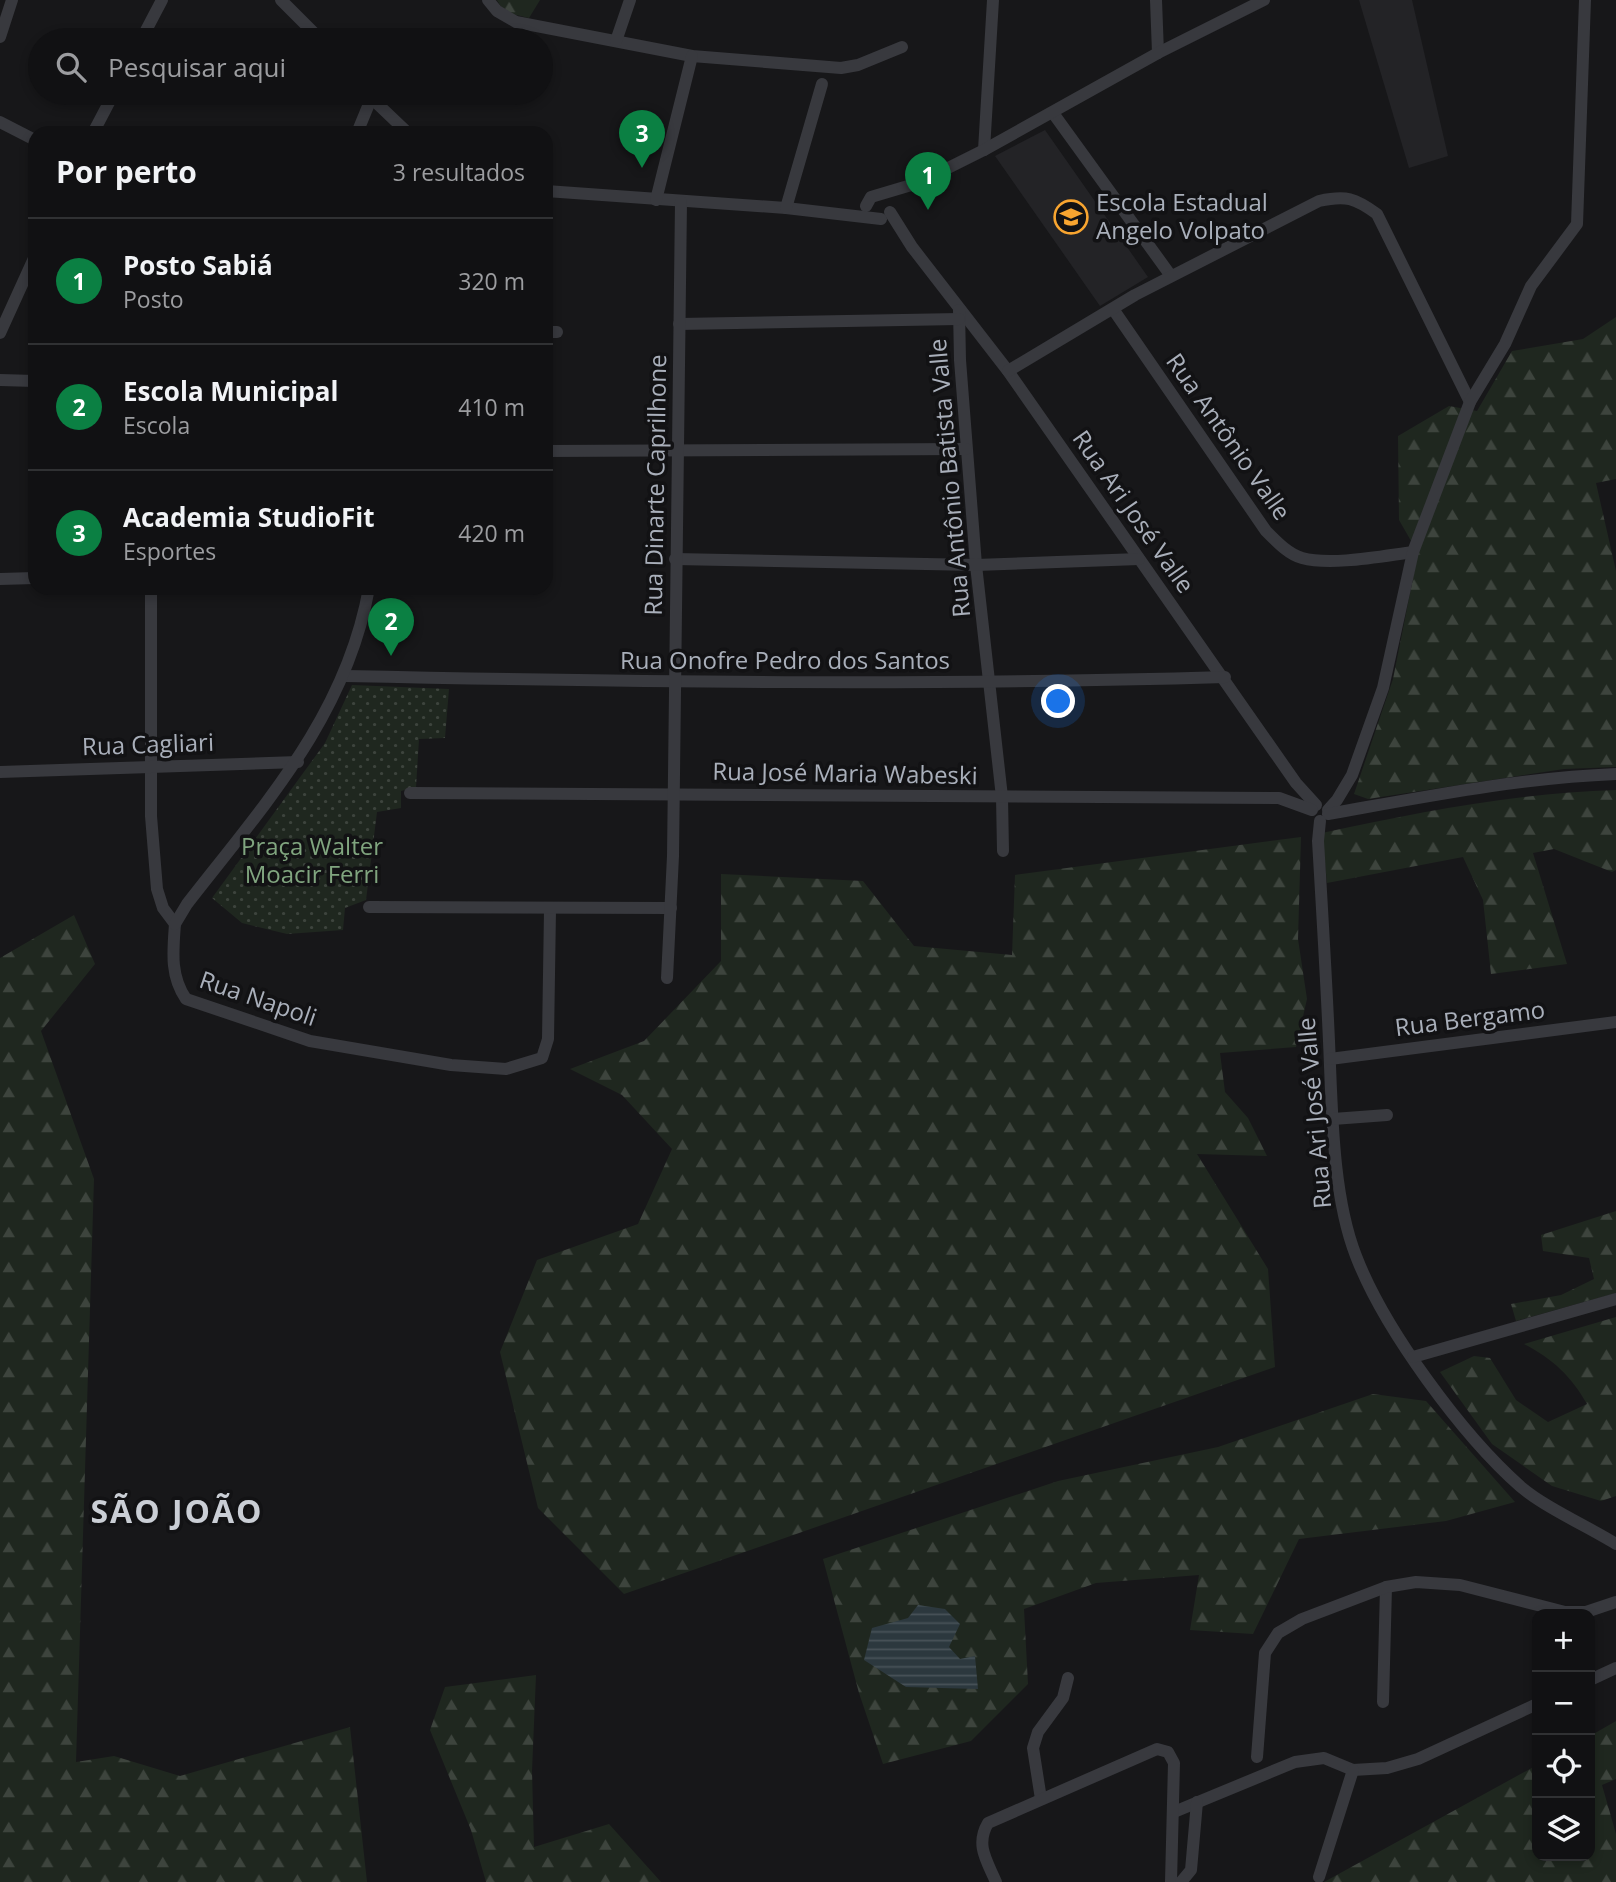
<!DOCTYPE html>
<html lang="pt">
<head>
<meta charset="utf-8">
<style>
  body { margin:0; font-family:"Open Sans",sans-serif; background:#1a1a1c; color:#f1f3f6 }
  .controls { position:absolute; right:21px; bottom:21px; display:grid; overflow:hidden; border-radius:14px; box-shadow:0 4px 10px #0003 }
  .controls button { width:63px; height:63px; display:grid; place-items:center; padding:0; border:0; border-bottom:2px solid #303133; background:#111113; color:#f1f3f6; font:35px sans-serif }
  .you { position:absolute; left:1059px; top:702px; width:24px; height:24px; margin:-18px; border:5px solid #fff; border-radius:50%; background:#1a73e8; box-shadow:0 0 0 10px #1a73e833 }
  .badge { display:grid; place-items:center; width:46px; height:46px; border-radius:50%; background:#0b8043; color:#fff; font-size:23px; font-weight:700 }
  .pin { position:absolute; translate:-50% -58px; filter:drop-shadow(0 2px 4px #0008) }
  .pin::after { content:''; position:absolute; top:37px; width:24px; height:21px; background:inherit; clip-path:polygon(0 0,100% 0,50% 100%) }
  .list { margin:0; padding:0; list-style:none }
  h2 { display:flex; justify-content:space-between; align-items:center; height:91px; margin:0; padding:0 28px; font-size:30px }
  h2 small { font-size:23px; font-weight:400; color:#9c9da0 }
  .list li { display:grid; grid-template-columns:46px 1fr auto; gap:21px; align-items:center; box-sizing:border-box; height:126px; padding:0 28px; border-top:2px solid #303133 }
  .list b { display:block; font-size:26px; white-space:nowrap }
  .list p { margin:0; font-size:23px; white-space:nowrap; color:#9c9da0 }
  .list em { font-size:23px; font-style:normal; color:#9c9da0 }
  .icon { flex:none; width:38px; height:38px; fill:none; stroke:currentColor; stroke-width:2; stroke-linecap:round; stroke-linejoin:round }
  .map { position:relative; flex:none; width:1616px; height:1882px; overflow:hidden }
  .search { position:absolute; background:#111113; box-shadow:0 4px 10px #0003; left:28px; top:28px; width:525px; height:77px; display:flex; align-items:center; gap:18px; box-sizing:border-box; padding:0 24px; border-radius:38px; color:#9c9da0; font-size:26px }
  .panel { position:absolute; background:#111113; box-shadow:0 4px 10px #0003; left:28px; top:126px; width:525px; height:469px; border-radius:21px }
  .map>svg:first-child { display:block }
  .built { fill:#232326 }
  .grass { fill:url(#grass-dots) }
  .forest { fill:url(#forest-firs) }
  .water { fill:url(#water-rules) }
  .lines { fill:none; stroke-linecap:round; stroke-linejoin:round }
  .minor { stroke:#38393e; stroke-width:12 }
  .labels { text-anchor:middle; stroke-width:7; stroke-linejoin:round; paint-order:stroke }
  .poi-label { font-size:24px; fill:#a9afba; stroke:#121214; text-anchor:start }
  .street-label { font-size:24px; fill:#a9afba; stroke:#121214 }
  .park-label { font-size:24px; fill:#80a57f; stroke:#121214 }
  .district-label { font-size:32px; font-weight:bold; letter-spacing:2px; fill:#caced5; stroke:#121214 }
</style>
</head>
<body>
<div class="map">
<svg width="1616" height="1882" viewBox="0 0 1616 1882">
  <defs>
    <pattern id="grass-dots" width="8" height="8" patternUnits="userSpaceOnUse" patternTransform="scale(1.75)"><rect width="8" height="8" fill="#1f271f"/><path d="M2 2h.1M6 6h.1" fill="none" stroke="#3d443d" stroke-width="1.8" stroke-linecap="round"/></pattern>
    <pattern id="forest-firs" width="22" height="20" patternUnits="userSpaceOnUse" patternTransform="scale(1.75)"><rect width="22" height="20" fill="#1f271f"/><path d="M5 1l3.5 6h-7zM16 11l3.5 6h-7z" fill="#3d443d"/></pattern>
    <pattern id="water-rules" width="6" height="5" patternUnits="userSpaceOnUse" patternTransform="scale(1.75)"><rect width="6" height="5" fill="#2c383e"/><path d="M0 2.5h6" fill="none" stroke="#485258"/></pattern>
  </defs>
  <rect width="100%" height="100%" fill="#171719"/>
  <g class="built">
    <path d="M1359,0h53l36,156 -39,12z"/>
    <path d="M1045,130l103,147 -48,29 -105,-150z"/>
  </g>
  <path class="grass" d="M352,685l97,4 -4,49 -26,1 -3,48 -15,4v17l-24,4 -11,88 -21,8 -2,22 -56,4 -45,-11 -30,-25 113,-155z"/>
  <g class="forest">
    <path d="M497,0h43l-11,18 -25,-6z"/>
    <path d="M1616,317v162l-20,4 20,88v196l-52,2 -196,30 -14,-5 39,-115 25,-126 -19,-33 -1,-84 51,-30 28,5 35,-60 71,-12z"/>
    <path d="M1616,790v80l-4,2 -58,-23 -21,4 34,111 -76,10 -8,-74 -20,-43 -136,26 -5,-50c98,-21 194,-40 294,-43z"/>
    <path d="M1301,837l-3,102 9,60 -11,48 -76,6 5,39 23,26 19,38 -70,-2 71,115 7,98 -651,227 -86,-86 -38,-156 37,-92 101,-36 34,-75 -50,-54 -52,-26 74,-28 77,-80v-87l142,7 51,65 98,9 3,-80z"/>
    <path d="M74,915l21,49 -54,67 53,148 -18,583 38,-6 66,20 170,-49 17,155h-367v-924z"/>
    <path d="M1616,1211v82l-100,28 -5,-17 50,-9 33,-16 -5,-21 -46,-7 -2,-16z"/>
    <path d="M1616,1317v179l-15,5 -49,-15 -60,-42 -52,-72 34,-16 16,2 26,42 32,22 39,-18c-16,-28 -34,-45 -63,-60z"/>
    <path d="M1373,1394l53,7 89,101 -69,19 -147,18 -46,95 -63,-4 9,-55 -103,8 -72,26 4,75 -57,57 -88,23 -24,-71 -36,-134 235,-78 160,-34z"/>
    <path d="M536,1675l-4,96 2,76 75,-23 52,58h-175l-15,-52 -41,-100 15,-43z"/>
    <path d="M1616,1721v58l-14,6 14,49v48h-292l213,-117v91h53v-120z"/>
  </g>
  <path class="water" d="M918,1605l27,4 15,15 -11,23 11,12 15,-3 3,33 -72,-2 -42,-27 8,-32 36,-10z"/>
  <g class="lines">
    <g class="minor">
      <path d="M281,0l40,40"/>
      <path d="M488,0l9,11 19,11 176,34 149,12 17,-3 44,-18"/>
      <path d="M1156,0l2,53"/>
      <path d="M0,37l12,-37"/>
      <path d="M141,40l21,-40"/>
      <path d="M616,41l14,-41"/>
      <path d="M366,93l42,40"/>
      <path d="M1053,113l118,163"/>
      <path d="M0,122l35,18"/>
      <path d="M93,133l21,-40"/>
      <path d="M357,133l14,-34"/>
      <path d="M984,150l9,-150"/>
      <path d="M546,191l240,17 95,11"/>
      <path d="M656,200l36,-144"/>
      <path d="M866,206l5,-9 47,-14 66,-33 174,-97 106,-53"/>
      <path d="M786,208l36,-124"/>
      <path d="M890,212l22,35 96,124 288,412 20,22"/>
      <path d="M1113,309l153,222c10,10 22,23 36,27 29,8 80,-2 111,-6"/>
      <path d="M959,310l1,50 16,205 26,232 1,54"/>
      <path d="M679,324l280,-5"/>
      <path d="M546,332h11"/>
      <path d="M0,333l35,-77"/>
      <path d="M1008,371l127,-76 184,-94c27,-6 36,-3 58,13l93,188"/>
      <path d="M0,380l35,1"/>
      <path d="M546,451l420,-2"/>
      <path d="M675,559l301,6 163,-6"/>
      <path d="M0,579l35,-1"/>
      <path d="M151,588v228l6,73 6,19 12,16c-2,27 -5,52 11,75l124,42 141,24 55,4 36,-11 6,-19 2,-129"/>
      <path d="M344,676c294,6 587,10 881,1"/>
      <path d="M0,772l298,-10"/>
      <path d="M410,793l869,5 33,12"/>
      <path d="M1328,810l9,-10 15,-25 31,-87 30,-136 57,-150 35,-58 26,-58 46,-62 8,-224"/>
      <path d="M1328,814c96,-17 190,-36 288,-40"/>
      <path d="M1320,821l-2,20c4,67 8,133 11,200 3,66 3,154 27,215 28,73 106,179 165,231 25,21 66,39 95,57"/>
      <path d="M369,907l302,1"/>
      <path d="M175,924l12,-20c77,-99 159,-188 182,-316"/>
      <path d="M667,978l6,-122 8,-654"/>
      <path d="M1330,1059l286,-37"/>
      <path d="M1333,1119l54,-4"/>
      <path d="M1413,1357l203,-58"/>
      <path d="M1590,1680l26,-12"/>
      <path d="M1383,1702l3,-115"/>
      <path d="M1257,1757l8,-104 13,-20 24,-14 84,-32 30,-5 44,3 105,27h21l30,-10"/>
      <path d="M1041,1799l-8,-51 5,-16 25,-34 5,-20"/>
      <path d="M1174,1812l121,-50 29,-4 29,12 34,-2 31,-9 119,-55"/>
      <path d="M1319,1877l34,-107"/>
      <path d="M996,1882c-9,-21 -21,-37 -8,-59l169,-74 11,3 6,11 -3,119"/>
      <path d="M1181,1882l10,-12 6,-68"/>
    </g>
  </g>
  <defs>
    <symbol id="school-ring" viewBox="-11 -11 22 22"><circle r="9.5" fill="#121214" stroke="#f8a530" stroke-width="1.5"/><path d="M0-5L7-2L0 1L-7-2ZM-4 1L0 2.5L4 1V4Q0 6-4 4Z" fill="#f8a530"/></symbol>
  </defs>
  <g fill-rule="evenodd">
    <use href="#school-ring" x="1052" y="198" width="38" height="38"/>
  </g>
  <g class="labels">
    <g class="poi-label">
      <text x="1096" y="211">Escola Estadual<tspan x="1096" dy="28">Angelo Volpato</tspan></text>
    </g>
    <g class="street-label">
      <text transform="translate(1228 437) rotate(55)" y="8">Rua Antônio Valle</text>
      <text transform="translate(950 478) rotate(-95)" y="8">Rua Antônio Batista Valle</text>
      <text transform="translate(656 485) rotate(-89)" y="8">Rua Dinarte Caprilhone</text>
      <text transform="translate(1133 512) rotate(55)" y="8">Rua Ari José Valle</text>
      <text x="785" y="669">Rua Onofre Pedro dos Santos</text>
      <text transform="translate(148 745) rotate(-2)" y="8">Rua Cagliari</text>
      <text transform="translate(845 774) rotate(1)" y="8">Rua José Maria Wabeski</text>
      <text transform="translate(258 999) rotate(19)" y="8">Rua Napoli</text>
      <text transform="translate(1470 1019) rotate(-7)" y="8">Rua Bergamo</text>
      <text transform="translate(1315 1113) rotate(-95)" y="8">Rua Ari José Valle</text>
    </g>
    <g class="park-label">
      <text x="312" y="855">Praça Walter<tspan x="312" dy="28">Moacir Ferri</tspan></text>
    </g>
    <g class="district-label">
      <text x="177" y="1523">SÃO JOÃO</text>
    </g>
  </g>
</svg>
<div class="controls">
<button>+</button>
<button>−</button>
<button><svg class="icon" aria-label="locate" viewBox="0 0 24 24"><circle cx="12" cy="12" r="6"/><path d="M12 2v4M12 18v4M2 12h4M18 12h4"/></svg></button>
<button><svg class="icon" aria-label="layers" viewBox="0 0 24 24"><path d="M12 4l9 5-9 5-9-5zM3 14l9 5 9-5"/></svg></button>
</div>
<div class="you"></div>
<div class="pin badge" style="left:928px;top:210px">1</div>
<div class="pin badge" style="left:391px;top:656px">2</div>
<div class="pin badge" style="left:642px;top:168px">3</div>
<div class="search"><svg class="icon" aria-label="search" viewBox="0 0 24 24"><circle cx="10" cy="10" r="6"/><path d="M15 15l6 6"/></svg>Pesquisar aqui</div>
<section class="panel">
<h2>Por perto<small>3 resultados</small></h2>
<ul class="list">
<li><span class="badge">1</span><div><b>Posto Sabiá</b><p>Posto</p></div><em>320 m</em></li>
<li><span class="badge">2</span><div><b>Escola Municipal</b><p>Escola</p></div><em>410 m</em></li>
<li><span class="badge">3</span><div><b>Academia StudioFit</b><p>Esportes</p></div><em>420 m</em></li>
</ul>
</section>
</div>
</body>
</html>
